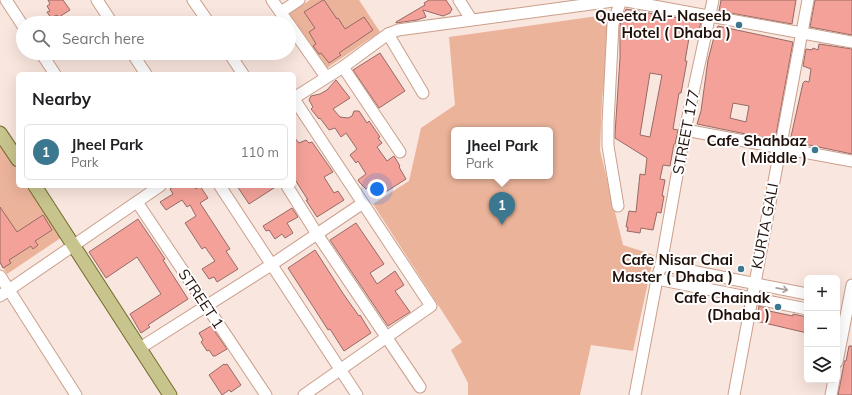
<!DOCTYPE html>
<html lang="en">
<head>
<meta charset="utf-8">
<style>
  body { margin:0; font-family:Mulish,sans-serif; background:#f6f6f6; color:#202124 }
  .controls { position:absolute; right:12px; bottom:12px; display:grid; overflow:hidden; border-radius:6px; box-shadow:0 4px 16px #0002 }
  .controls button { width:36px; height:36px; display:grid; place-items:center; padding:0; border:0; border-bottom:1px solid #e0e0e0; background:#fff; color:#202124; font:20px sans-serif }
  .you { position:absolute; left:377px; top:189px; width:14px; height:14px; margin:-10px; border:3px solid #fff; border-radius:50%; background:#1a73e8; box-shadow:0 0 0 6px #1a73e833 }
  .badge { display:grid; place-items:center; width:26px; height:26px; border-radius:50%; background:#3b778e; color:#fff; font-size:13px; font-weight:700 }
  .pin { position:absolute; translate:-50% -33px; filter:drop-shadow(0 1px 2px #0008) }
  .pin::after { content:''; position:absolute; top:21px; width:14px; height:12px; background:inherit; clip-path:polygon(0 0,100% 0,50% 100%) }
  .popup { position:absolute; left:451px; top:127px; width:102px; height:52px; box-sizing:border-box; display:grid; place-content:center; border-radius:6px; background:#fff; filter:drop-shadow(0 1px 3px #0005); font-size:13px; white-space:nowrap; color:#757577 }
  .popup b { font-size:15px; color:#202124 }
  .popup::after { content:''; position:absolute; left:50%; top:100%; margin-left:-8px; border:8px solid transparent; border-top-color:#fff }
  .list { margin:0; padding:0; list-style:none }
  h2 { display:flex; justify-content:space-between; align-items:center; height:52px; margin:0; padding:0 16px; font-size:17px }
  h2 small { font-size:13px; font-weight:400; color:#757577 }
  .list li { display:grid; grid-template-columns:26px 1fr auto; gap:12px; align-items:center; box-sizing:border-box; height:56px; margin:0 8px 8px; padding:0 8px; border:1px solid #e0e0e0; border-radius:6px }
  .list b { display:block; font-size:15px; white-space:nowrap }
  .list p { margin:0; font-size:13px; white-space:nowrap; color:#757577 }
  .list em { font-size:13px; font-style:normal; color:#757577 }
  .icon { flex:none; width:22px; height:22px; fill:none; stroke:currentColor; stroke-width:2; stroke-linecap:round; stroke-linejoin:round }
  .map { position:relative; flex:none; width:852px; height:395px; overflow:hidden }
  .search { position:absolute; background:#fff; box-shadow:0 4px 16px #0002; left:16px; top:16px; width:280px; height:44px; display:flex; align-items:center; gap:10px; box-sizing:border-box; padding:0 14px; border-radius:22px; color:#757577; font-size:15px }
  .panel { position:absolute; background:#fff; box-shadow:0 4px 16px #0002; left:16px; top:72px; width:280px; height:116px; border-radius:6px }
  .map>svg:first-child { display:block }
  .green { fill:#ebb39a; fill-rule:evenodd }
  .building { fill:#f4a299; stroke:#976a65; fill-rule:evenodd }
  .lines { fill:none; stroke-linecap:round; stroke-linejoin:round }
  .minor-casing { stroke:#cb9f8b; stroke-width:13 }
  .major-casing { stroke:#746c2e; stroke-width:15 }
  .minor { stroke:#fff; stroke-width:11 }
  .major { stroke:#c7c48e; stroke-width:13 }
  .oneway { stroke:#a69f9d }
  .poi-dot { fill:#3b778e; stroke:#fff; stroke-width:1.5 }
  .labels { text-anchor:middle; stroke-width:4; stroke-linejoin:round; paint-order:stroke }
  .poi-label { font-size:15px; font-weight:bold; fill:#201009; stroke:#fff; text-anchor:end }
  .street-label { font-size:15px; fill:#201009; stroke:#fff }
</style>
</head>
<body>
<div class="map">
<svg width="852" height="395" viewBox="0 0 852 395">
  <rect width="100%" height="100%" fill="#f9e6de"/>
  <g class="green">
    <path d="M310,0h49l21,32 -53,36 -38,-54z"/>
    <path d="M612,14l-10,85 -2,51 23,95 31,10 -21,96 -42,-6 -11,50h-112v-12l-17,-33 11,-8 -89,-138 36,-23 12,-53 34,-23 -6,-68zM454,130h96v46h-96z"/>
    <path d="M0,143l18,27v16h11l33,51 -55,37 -7,-10z"/>
  </g>
  <g class="building">
    <path d="M48,0h15l7,10 -11,7 -2,-2 -6,3 -4,-6 3,-1 -3,-5 3,-2z"/>
    <path d="M323,0h1l13,19 1,-1 7,11 19,-12 9,13 -34,23 2,2 -12,8 -8,-10 -2,1 -6,-8 3,-2 -7,-12 6,-4 -11,-16z"/>
    <path d="M429,0h17l6,9 -2,4 -7,3 -20,-6 3,7 -9,3 -21,3v-1l29,-17 -1,-2z"/>
    <path d="M721,0h75l-4,24 -73,-13z"/>
    <path d="M815,0h37v35l-42,-8z"/>
    <path d="M626,9l75,13 -4,17 -8,-1 -4,23h2l-6,32h-2l-6,36 5,1 -3,14h-1l-4,22 -7,-1 -3,14 5,1 -3,16h2l-3,17 -4,-1 -4,18 -12,-2 -1,5 -13,-2 1,-4h-2l3,-16 7,1 4,-38 5,1 2,-17 -32,-20v-4l5,-76v-33zM650,73l12,2 -12,62 -10,-2z"/>
    <path d="M718,26l75,16 -18,98 -78,-16 4,-13 7,-51 6,-23h-2zM733,103l16,3 -3,16 -16,-4z"/>
    <path d="M819,44l33,5v105l-62,-13 13,-58 2,-2 4,1 2,-13 -8,-3 3,-17 6,1 1,-2 5,2z"/>
    <path d="M380,53l25,38 -26,17 -26,-38z"/>
    <path d="M336,80l14,18 -17,11 7,8 8,1 4,-2 2,-5h5l8,12 2,-2 11,16 -2,1 4,5 -5,4 10,14 7,-5 6,10 -1,1 7,12 -22,14 -7,-10 -2,1 -1,-1 -8,6 -6,-6 -2,-3 8,-6 -8,-13 -2,2 -6,-8 7,-6 -11,-16 -5,4 -6,-9 -6,2 -9,-12 -1,1 -8,-10 2,-2 -4,-7 2,-4 9,-2 7,-4z"/>
    <path d="M294,137l5,6 7,-3 3,3 3,-1 21,30 -9,5 10,16 4,-2 6,9 -27,17 -11,-17h2l-2,-3 -12,-19z"/>
    <path d="M175,186h19l2,3 4,-3 8,12 -8,5 30,46 -4,2 12,18 -21,13 -3,-5 -5,2 -7,-10 13,-8 -10,-14 -3,2 -17,-26 11,-7 -6,-11 -3,2 -5,-7 -16,10 -6,-8 13,-8 -3,-5z"/>
    <path d="M237,186h40l-28,18z"/>
    <path d="M0,207l17,25 26,-17 9,15 -17,11 3,4 -5,4 -2,-3 -22,14 2,3 -8,5 -3,-6z"/>
    <path d="M292,208l6,9 -11,6 6,10 -8,5 -3,-4 -7,5 -6,-9 -3,1 -3,-5z"/>
    <path d="M138,219l27,40 -2,1 25,39 -40,26 2,2 -9,6 -11,-19 31,-20 -24,-37 -31,21 -17,-26z"/>
    <path d="M356,223l28,41 -14,9 7,11 18,-13 9,14 -9,6 15,21 -22,14 -58,-86z"/>
    <path d="M315,250l29,45 15,21 1,-1 11,18 -27,18 -14,-22 -2,1 -14,-22 -26,-40z"/>
    <path d="M759,306l10,3v2l24,5v-2l14,3v16l-51,-12z"/>
    <path d="M211,326l16,23 -12,7h-2l-4,-6 -2,1 -6,-9 2,-2 -4,-7z"/>
    <path d="M849,346h3v49h-14l6,-31v-3h2z"/>
    <path d="M224,364l1,1 2,-1 14,21 -10,7 -2,-2 -7,5 -13,-20z"/>
  </g>
  <g class="lines">
    <defs>
      <g id="minor">
        <path d="M6,0l17,26"/>
        <path d="M97,0l15,23"/>
        <path d="M193,0l16,23"/>
        <path d="M272,0l16,23"/>
        <path d="M459,0l12,19"/>
        <path d="M281,12l18,-12"/>
        <path d="M289,24l37,53"/>
        <path d="M388,34l35,59"/>
        <path d="M41,53l14,21"/>
        <path d="M132,53l14,21"/>
        <path d="M229,53l14,21"/>
        <path d="M343,67l57,85"/>
        <path d="M294,98l49,-31 45,-33 10,-4 223,-30 231,42"/>
        <path d="M294,99l137,207 -127,89"/>
        <path d="M685,130l167,31"/>
        <path d="M220,186l137,209"/>
        <path d="M287,186l30,48 103,153"/>
        <path d="M137,202l129,193"/>
        <path d="M618,206l-10,-60v-23l5,-99 8,-24"/>
        <path d="M661,265l146,29"/>
        <path d="M0,276l76,119"/>
        <path d="M657,279l150,30"/>
        <path d="M0,296l160,-110"/>
        <path d="M140,348l131,-83 92,-62"/>
        <path d="M837,362l15,-77"/>
        <path d="M635,395l22,-116 4,-14 24,-135 28,-130"/>
        <path d="M734,395l74,-395"/>
        <path d="M831,395l3,-15"/>
      </g>
      <g id="major">
        <path d="M0,133l18,27"/>
        <path d="M35,186l135,209"/>
      </g>
    </defs>
    <use href="#minor" class="minor-casing"/>
    <use href="#major" class="major-casing"/>
    <use href="#minor" class="minor"/>
    <use href="#major" class="major"/>
  </g>
  <defs><path id="oneway-shaft" d="M-6 0H5M1.5-3L5.5 0L1.5 3" fill="none" stroke-width="1.6" stroke-linecap="round" stroke-linejoin="round"/></defs>
  <use class="oneway" href="#oneway-shaft" transform="translate(782 289) rotate(11)"/>
  <g class="poi-dot">
    <circle cx="739" cy="25" r="4"/>
    <circle cx="815" cy="150" r="4"/>
    <circle cx="741" cy="269" r="4"/>
    <circle cx="778" cy="307" r="4"/>
  </g>
  <g class="labels">
    <g class="poi-label">
      <text x="731" y="21">Queeta Al- Naseeb<tspan x="731" dy="17">Hotel ( Dhaba )</tspan></text>
      <text x="807" y="146">Cafe Shahbaz<tspan x="807" dy="17">( Middle )</tspan></text>
      <text x="733" y="265">Cafe Nisar Chai<tspan x="733" dy="17">Master ( Dhaba )</tspan></text>
      <text x="770" y="303">Cafe Chainak<tspan x="770" dy="17">(Dhaba )</tspan></text>
    </g>
    <g class="street-label">
      <text transform="translate(686 132) rotate(-79)" y="5">STREET 177</text>
      <text transform="translate(765 226) rotate(-79)" y="5">KURTA GALI</text>
      <text transform="translate(201 299) rotate(56)" y="5">STREET 1</text>
    </g>
  </g>
</svg>
<div class="controls">
<button>+</button>
<button>−</button>
<button><svg class="icon" aria-label="layers" viewBox="0 0 24 24"><path d="M12 4l9 5-9 5-9-5zM3 14l9 5 9-5"/></svg></button>
</div>
<div class="you"></div>
<div class="pin badge" style="left:502px;top:225px">1</div>
<div class="popup"><b>Jheel Park</b>Park</div>
<div class="search"><svg class="icon" aria-label="search" viewBox="0 0 24 24"><circle cx="10" cy="10" r="6"/><path d="M15 15l6 6"/></svg>Search here</div>
<section class="panel">
<h2>Nearby<small></small></h2>
<ul class="list">
<li><span class="badge">1</span><div><b>Jheel Park</b><p>Park</p></div><em>110 m</em></li>
</ul>
</section>
</div>
</body>
</html>
